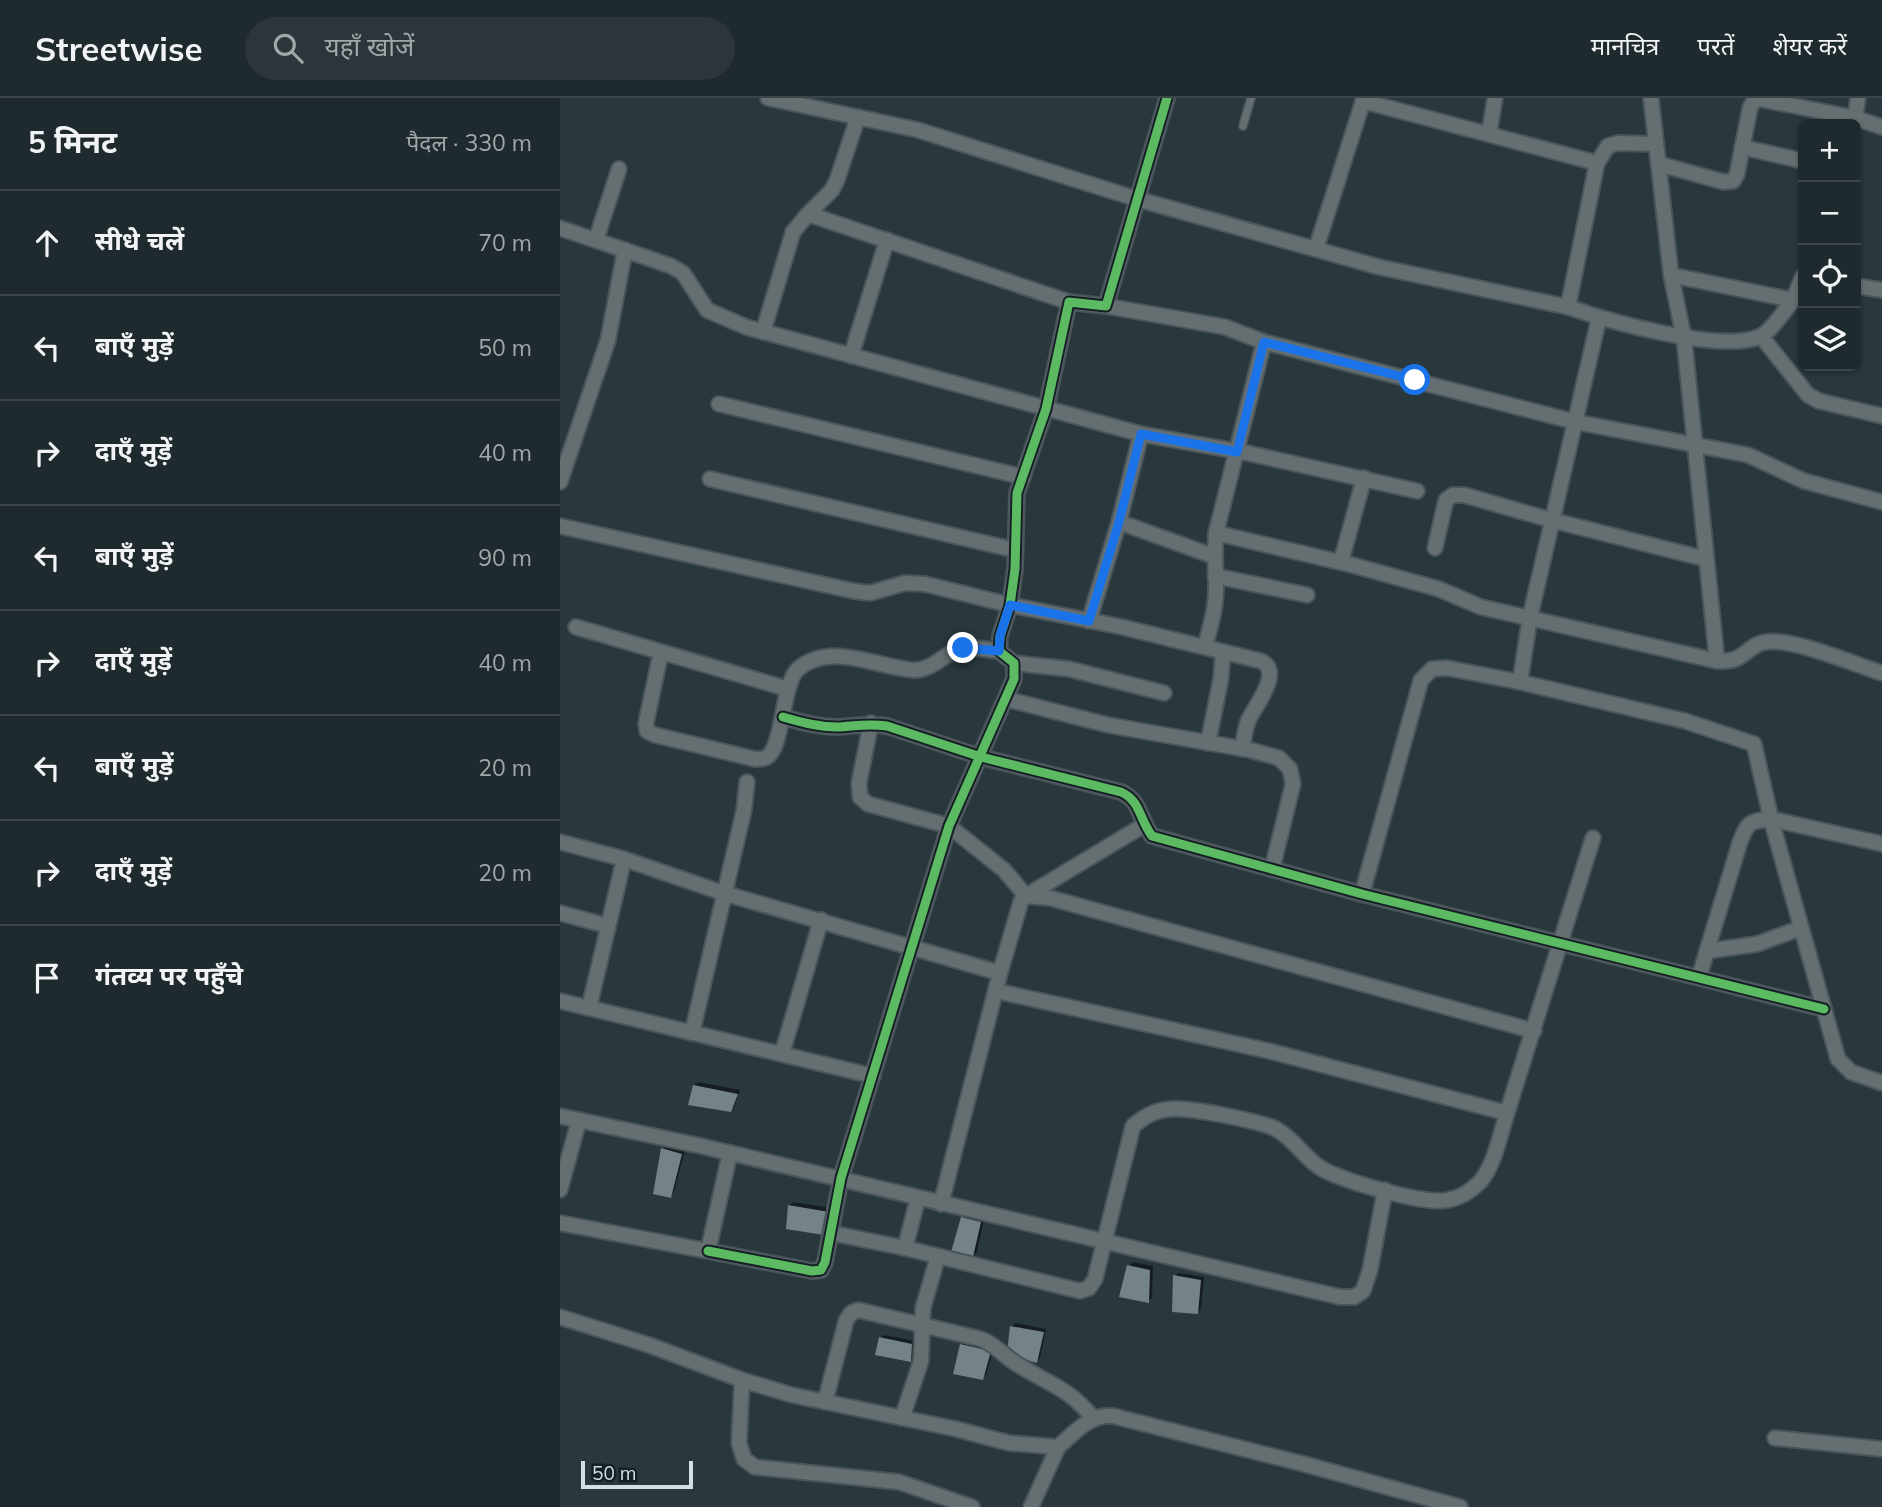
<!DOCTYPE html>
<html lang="hi">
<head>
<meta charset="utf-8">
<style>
  body { margin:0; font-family:Mulish,"Noto Sans Devanagari",sans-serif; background:#2c363a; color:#f1f3f6 }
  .controls { position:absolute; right:21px; top:21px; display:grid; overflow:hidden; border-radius:10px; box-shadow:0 2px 5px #0004 }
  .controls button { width:63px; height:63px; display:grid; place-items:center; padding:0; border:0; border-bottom:2px solid #3c464a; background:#1f2a2e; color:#f1f3f6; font:35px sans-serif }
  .scale { position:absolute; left:21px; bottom:18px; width:112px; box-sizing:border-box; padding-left:7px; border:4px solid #d1e0e6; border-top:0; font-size:19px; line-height:24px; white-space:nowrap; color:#d1e0e6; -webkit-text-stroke:5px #152025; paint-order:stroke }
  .stop { position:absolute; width:21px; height:21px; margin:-16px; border:5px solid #1a73e8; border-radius:50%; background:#fff }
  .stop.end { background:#1a73e8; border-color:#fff; box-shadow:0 2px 7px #0008 }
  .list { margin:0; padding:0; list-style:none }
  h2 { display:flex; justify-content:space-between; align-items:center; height:91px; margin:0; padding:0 28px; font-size:30px }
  h2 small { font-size:23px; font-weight:400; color:#a1a7aa }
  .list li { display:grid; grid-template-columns:46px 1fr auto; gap:21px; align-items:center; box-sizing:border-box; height:105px; padding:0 28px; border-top:2px solid #3c464a }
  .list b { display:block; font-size:26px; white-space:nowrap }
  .list em { font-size:23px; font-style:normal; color:#a1a7aa }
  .icon { flex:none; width:38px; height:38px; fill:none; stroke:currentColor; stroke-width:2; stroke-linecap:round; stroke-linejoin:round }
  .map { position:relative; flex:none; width:1322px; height:1409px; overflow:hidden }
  header { display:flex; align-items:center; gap:42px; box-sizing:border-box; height:98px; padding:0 35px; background:#1f2a2e; border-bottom:2px solid #3c464a }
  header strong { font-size:33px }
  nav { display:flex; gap:38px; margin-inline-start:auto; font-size:24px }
  .search { width:490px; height:63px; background:#2c363a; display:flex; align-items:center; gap:18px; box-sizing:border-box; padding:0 24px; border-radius:38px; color:#a1a7aa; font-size:26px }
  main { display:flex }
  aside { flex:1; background:#1f2a2e }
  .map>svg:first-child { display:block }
  .shadow { fill:#0007 }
  .building { fill:#748388 }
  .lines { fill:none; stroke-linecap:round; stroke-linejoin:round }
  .service-casing { stroke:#49555a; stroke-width:10 }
  .minor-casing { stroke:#49555a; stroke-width:18 }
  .service { stroke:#656e71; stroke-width:7 }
  .minor { stroke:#656e71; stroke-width:14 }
  .cycleway-casing { stroke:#152025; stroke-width:13 }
  .cycleway { stroke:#5cba63; stroke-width:9 }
  .route { stroke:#1a73e8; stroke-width:9 }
</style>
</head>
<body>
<header>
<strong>Streetwise</strong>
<div class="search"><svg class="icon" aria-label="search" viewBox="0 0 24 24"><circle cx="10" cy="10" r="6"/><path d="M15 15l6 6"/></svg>यहाँ खोजें</div>
<nav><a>मानचित्र</a><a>परतें</a><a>शेयर करें</a></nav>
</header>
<main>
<aside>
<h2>5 मिनट<small>पैदल · 330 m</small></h2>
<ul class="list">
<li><svg class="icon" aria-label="ahead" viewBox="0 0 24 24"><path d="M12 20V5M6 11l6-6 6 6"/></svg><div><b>सीधे चलें</b></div><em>70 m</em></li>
<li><svg class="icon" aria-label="left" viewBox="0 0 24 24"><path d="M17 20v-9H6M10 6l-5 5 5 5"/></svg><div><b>बाएँ मुड़ें</b></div><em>50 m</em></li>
<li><svg class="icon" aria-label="right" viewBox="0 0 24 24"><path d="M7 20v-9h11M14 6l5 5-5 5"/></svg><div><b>दाएँ मुड़ें</b></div><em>40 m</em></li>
<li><svg class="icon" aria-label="left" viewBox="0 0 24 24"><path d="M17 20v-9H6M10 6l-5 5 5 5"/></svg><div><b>बाएँ मुड़ें</b></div><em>90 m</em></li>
<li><svg class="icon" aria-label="right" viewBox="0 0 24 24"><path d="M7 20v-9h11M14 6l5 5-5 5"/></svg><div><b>दाएँ मुड़ें</b></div><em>40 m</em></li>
<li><svg class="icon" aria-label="left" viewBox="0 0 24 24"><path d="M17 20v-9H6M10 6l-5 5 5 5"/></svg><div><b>बाएँ मुड़ें</b></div><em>20 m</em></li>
<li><svg class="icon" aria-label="right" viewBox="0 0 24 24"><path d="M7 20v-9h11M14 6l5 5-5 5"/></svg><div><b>दाएँ मुड़ें</b></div><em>20 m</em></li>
<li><svg class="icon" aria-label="arrive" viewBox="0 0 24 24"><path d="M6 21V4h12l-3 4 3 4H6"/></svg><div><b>गंतव्य पर पहुँचे</b></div></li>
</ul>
</aside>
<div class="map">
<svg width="1322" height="1409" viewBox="0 0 1322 1409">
  <rect width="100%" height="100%" fill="#29383d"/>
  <g class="shadow">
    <path d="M138,984l42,8 -6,17 -3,3 -37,-25z"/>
    <path d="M107,1047l18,5 -11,42 -3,4 -8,-47z"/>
    <path d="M233,1104l38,6 -4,22 -38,-24z"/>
    <path d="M406,1117l18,4 -7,33 -4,4 -10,-38z"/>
    <path d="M573,1164l20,4 -1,32 -4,3 -19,-35z"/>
    <path d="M618,1175l26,4 -3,32 -4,4 -22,-37z"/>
    <path d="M455,1225l31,6 -6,29 -3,3 -25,-34z"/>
    <path d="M324,1237l31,6 -1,15 -4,4 -30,-22z"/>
    <path d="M405,1243l29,7 -8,26 -4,4 -20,-33z"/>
  </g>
  <g class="building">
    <path d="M133,987l45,9 -7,18 -43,-7z"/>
    <path d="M101,1050l21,6 -11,44 -18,-4z"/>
    <path d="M228,1107l41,7 -5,23 -38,-6z"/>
    <path d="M401,1119l20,5 -8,35 -22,-5z"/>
    <path d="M567,1167l23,5 -1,33 -30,-6z"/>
    <path d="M613,1177l28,5 -3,34 -26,-2z"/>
    <path d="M450,1228l34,6 -7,31 -30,-9z"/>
    <path d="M319,1239l33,7 -1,18 -36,-7z"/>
    <path d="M400,1246l31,7 -8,29 -30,-6z"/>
  </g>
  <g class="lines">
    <defs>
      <path id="service" d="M683,28l8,-28"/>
      <g id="minor">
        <path d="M208,0l150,32 219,69 242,68 189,40"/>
        <path d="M1091,0l20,177 13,63 33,323"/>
        <path d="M803,3l234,62"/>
        <path d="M1295,20l3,-20"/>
        <path d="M929,36l6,-36"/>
        <path d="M1095,46l-37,-1 -10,3 -11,17 -29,144c40,14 155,47 193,29 10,-5 25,-27 32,-36"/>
        <path d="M1182,49l61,14"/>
        <path d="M1099,66l65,18 9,-1 4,-7 13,-66 4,-7 6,-2 95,19 27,9"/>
        <path d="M248,116l261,88"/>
        <path d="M0,130l111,38 12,7 24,37 39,17 395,107 106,19 170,38"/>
        <path d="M36,142l23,-71"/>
        <path d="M756,151l48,-151"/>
        <path d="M1111,177l122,25 10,-24"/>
        <path d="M1296,188l26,4"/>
        <path d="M546,208l119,21 39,15 312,80 172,33 56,26 78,21"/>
        <path d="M203,234l30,-100 15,-18 24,-24 5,-10 21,-63"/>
        <path d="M1201,238l47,59 11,6 63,15"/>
        <path d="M291,258l36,-116"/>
        <path d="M159,306l304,73"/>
        <path d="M150,381l305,71"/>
        <path d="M0,384l48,-142 17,-90"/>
        <path d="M559,424l94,34"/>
        <path d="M0,428l293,65 17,2 35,-10 20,1 85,21 112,22 139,34c23,11 -7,46 -13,60 -3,8 -4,18 -6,28"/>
        <path d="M656,435l136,32 87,24 42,18 236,54c30,2 28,-16 49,-19 28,-4 87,22 116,31"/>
        <path d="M875,450l11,-48 7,-5h11l87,25 155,39"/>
        <path d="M781,464l23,-84"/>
        <path d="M655,478l92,19"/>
        <path d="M529,523l30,-99 22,-88"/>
        <path d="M16,529l212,62"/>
        <path d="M645,549c5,-19 11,-39 11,-59 0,-19 -2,-36 0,-55l48,-191"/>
        <path d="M101,554l-15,71 1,8 8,4 100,24c1,0 9,0 10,-1 19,-7 16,-73 33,-89 32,-28 78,-2 115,1 20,1 30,-17 48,-21 11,-3 27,1 38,2"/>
        <path d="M454,565l55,6 95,24"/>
        <path d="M960,584l10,-65 69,-299"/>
        <path d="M446,601l102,26 142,25 29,8 11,11 3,15 -21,85"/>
        <path d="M223,619c18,5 35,10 54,10 18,-1 32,-4 50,-1l94,31 140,35c20,9 18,27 31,44l210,58 462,115"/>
        <path d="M311,625l-12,60 1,14 8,7 81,22 55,44 22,26 118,-71"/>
        <path d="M648,645l13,-65 2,-26"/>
        <path d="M0,744l64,17 99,34 277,80"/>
        <path d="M64,761l-35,149 284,68"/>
        <path d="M802,796l59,-214 11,-11 15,-1 73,14 165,39 69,23 17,75 67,240 13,13 31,11"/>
        <path d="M0,815l48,13"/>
        <path d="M1147,853l50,-7 44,-16"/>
        <path d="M1139,879l41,-135c8,-20 9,-21 31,-23l111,25"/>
        <path d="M436,893l273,60 238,62 86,-275"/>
        <path d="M0,903l29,7"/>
        <path d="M132,935l52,-223 3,-28"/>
        <path d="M222,956l39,-134"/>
        <path d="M0,1018l141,30 639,151h14l9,-6 7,-21 15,-80"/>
        <path d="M0,1092l19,-70"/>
        <path d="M381,1106l59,-231 21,-72 5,-5 24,2 484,133"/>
        <path d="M0,1125l148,28 22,-98"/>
        <path d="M271,1135l74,15 175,43 9,-3 6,-9 38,-153c12,-10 22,-16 38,-17 18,-2 88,12 105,20 19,10 29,31 48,41 24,12 99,35 124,30 12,-2 23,-9 32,-18 15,-18 20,-47 27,-69"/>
        <path d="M345,1150l13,-50"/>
        <path d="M148,1153l104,20 9,-1 4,-8 16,-84 108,-352 65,-147v-16l-15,-12 1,-15 10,-31 5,-36 2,-76 29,-84 23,-107 37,4 61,-208"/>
        <path d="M0,1219l89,28 93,35 50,15 164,34 53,14 49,4c16,-14 32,-33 55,-31l191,48 156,43"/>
        <path d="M182,1282l-3,63 5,16 11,8 144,15 73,25"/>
        <path d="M265,1304l21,-81 5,-8 7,-3 123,29c15,6 23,17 36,25 31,20 51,23 76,54"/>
        <path d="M342,1320l19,-57 2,-53 15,-52"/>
        <path d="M1215,1340l107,11"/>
        <path d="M471,1409l27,-60"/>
      </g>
    </defs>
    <use href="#service" class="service-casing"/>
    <use href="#minor" class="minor-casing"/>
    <use href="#service" class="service"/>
    <use href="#minor" class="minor"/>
    <defs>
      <g id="cycleway">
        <path d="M223,619c18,5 35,10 54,10 18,-1 32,-4 50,-1l94,31 140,35c20,9 18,27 31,44l210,58 462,115"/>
        <path d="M148,1153l104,20 9,-1 4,-8 16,-84 108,-352 65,-147v-16l-15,-12 1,-15 10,-31 5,-36 2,-76 29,-84 23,-107 37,4 61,-208"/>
      </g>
    </defs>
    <use href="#cycleway" class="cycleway-casing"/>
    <use href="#cycleway" class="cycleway"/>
  </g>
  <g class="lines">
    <path class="route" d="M403,550l36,3 1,-15 10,-31 79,16 30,-99 22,-88 96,18 27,-110 151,38"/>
  </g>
</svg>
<div class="controls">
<button>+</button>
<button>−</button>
<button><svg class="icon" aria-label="locate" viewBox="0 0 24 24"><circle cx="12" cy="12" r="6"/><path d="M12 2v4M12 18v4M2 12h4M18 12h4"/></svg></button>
<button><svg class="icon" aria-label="layers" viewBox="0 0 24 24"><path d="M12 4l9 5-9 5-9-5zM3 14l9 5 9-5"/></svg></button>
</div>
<div class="scale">50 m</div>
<div class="stop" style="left:855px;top:282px"></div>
<div class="stop end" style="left:403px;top:550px"></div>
</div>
</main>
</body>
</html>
